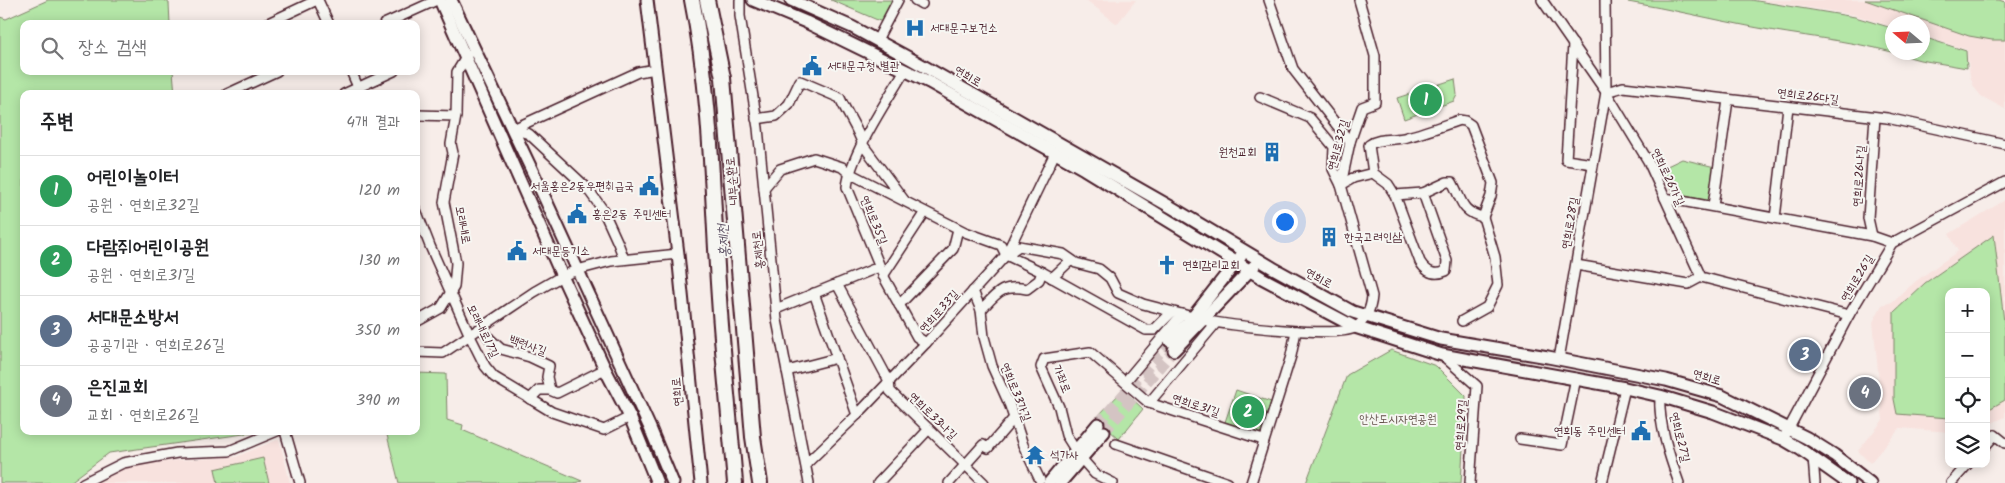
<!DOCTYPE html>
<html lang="ko">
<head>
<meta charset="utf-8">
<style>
  body { margin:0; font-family:Kalam,"Poor Story",sans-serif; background:#f6f6f6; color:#202124 }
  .controls { position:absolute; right:15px; bottom:15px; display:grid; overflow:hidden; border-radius:10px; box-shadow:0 2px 12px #0003 }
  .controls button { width:45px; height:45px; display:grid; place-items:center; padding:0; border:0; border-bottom:1px solid #e0e0e0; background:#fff; color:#202124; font:25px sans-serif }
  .compass { position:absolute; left:1885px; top:15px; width:45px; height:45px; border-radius:50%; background:#fff; box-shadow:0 2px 12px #0003; rotate:289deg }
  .you { position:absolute; left:1284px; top:221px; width:18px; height:18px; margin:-12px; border:4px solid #fff; border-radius:50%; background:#1a73e8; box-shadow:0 0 0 8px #1a73e833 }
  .badge { display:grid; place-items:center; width:32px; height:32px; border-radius:50%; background:#0b8043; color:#fff; font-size:16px; font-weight:700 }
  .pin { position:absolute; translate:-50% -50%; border:2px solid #fff; box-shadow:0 1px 5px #0006 }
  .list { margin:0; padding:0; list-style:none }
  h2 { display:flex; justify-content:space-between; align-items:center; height:65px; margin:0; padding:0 20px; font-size:21px }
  h2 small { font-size:16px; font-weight:400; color:#757577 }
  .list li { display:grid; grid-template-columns:32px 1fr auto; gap:15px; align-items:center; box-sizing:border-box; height:70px; padding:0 20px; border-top:1px solid #e0e0e0 }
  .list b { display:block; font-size:19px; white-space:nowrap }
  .list p { margin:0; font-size:16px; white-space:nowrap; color:#757577 }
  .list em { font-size:16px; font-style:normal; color:#757577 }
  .icon { flex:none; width:28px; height:28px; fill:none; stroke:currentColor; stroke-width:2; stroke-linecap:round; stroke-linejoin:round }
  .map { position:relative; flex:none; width:2005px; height:483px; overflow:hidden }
  .search { position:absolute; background:#fff; box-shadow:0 2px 12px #0003; left:20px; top:20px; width:400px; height:55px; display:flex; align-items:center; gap:12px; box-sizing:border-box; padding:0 18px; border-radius:10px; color:#757577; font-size:19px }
  .panel { position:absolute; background:#fff; box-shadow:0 2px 12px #0003; left:20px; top:90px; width:400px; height:345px; border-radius:10px }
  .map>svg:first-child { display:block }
  .built { fill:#f8e2de }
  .green { fill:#b4e6a7; stroke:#7f8269 }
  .pier { fill:#f7ede9 }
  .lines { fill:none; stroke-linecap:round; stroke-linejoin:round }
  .secondary-tunnel { stroke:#d4c4c3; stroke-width:11; stroke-dasharray:11 5.5; stroke-linecap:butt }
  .minor-casing { stroke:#4a1f2b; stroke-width:12 }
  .secondary-casing { stroke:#4a1f2b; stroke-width:15 }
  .trunk-casing { stroke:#4a1f2b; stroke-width:18 }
  .minor { stroke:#f6f6f2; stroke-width:9 }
  .secondary { stroke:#f6f6f2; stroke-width:11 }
  .trunk { stroke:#f6f6f2; stroke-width:14 }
  .labels { text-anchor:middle; stroke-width:4; stroke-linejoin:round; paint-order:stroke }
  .poi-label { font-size:12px; fill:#4a1f2b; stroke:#f6f6f2; text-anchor:start }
  .street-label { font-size:12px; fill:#4a1f2b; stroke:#f6f6f2 }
  .park-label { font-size:12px; fill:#64514a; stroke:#f6f6f2 }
  .water-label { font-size:14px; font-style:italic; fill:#5c5063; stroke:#f6f6f2 }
</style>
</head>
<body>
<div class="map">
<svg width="2005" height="483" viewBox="0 0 2005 483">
  <rect width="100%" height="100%" fill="#f7ede9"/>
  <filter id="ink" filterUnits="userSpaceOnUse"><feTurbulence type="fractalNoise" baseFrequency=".02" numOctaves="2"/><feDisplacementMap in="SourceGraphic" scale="10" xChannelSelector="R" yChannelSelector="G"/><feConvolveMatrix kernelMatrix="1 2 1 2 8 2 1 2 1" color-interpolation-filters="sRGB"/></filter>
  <g filter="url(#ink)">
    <g class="built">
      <path d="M1086,0h50l-19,24z"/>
      <path d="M1758,0h247v109l-24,-13 -7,-9 -4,-11 -3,-26 -44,-14 -1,-14h-30v5l-37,-12z"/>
      <path d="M2005,200v217l-19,9v-134h-37v140l-49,-4 -30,35 -12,-12 25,-31 -10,-98 9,-17 10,-3 24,-21 42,-30 -9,-17z"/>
      <path d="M279,439l11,44h-194l20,-15 63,-8 57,-3z"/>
    </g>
    <g class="green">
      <path d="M48,0h116l5,3 1,21h-146v47h149l2,23h-151v337l234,1 -149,21 -40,30h-69v-466l6,2z"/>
      <path d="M831,0h62l-11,22z"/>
      <path d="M1629,0h122l104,17 37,11v24c-45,-12 -93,-16 -139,-25 -42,-8 -83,-18 -125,-25z"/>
      <path d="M1865,0h134l6,2v38h-13l-23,-4z"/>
      <path d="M1923,37l43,14 1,17 -47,-8 -26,-7 28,-1z"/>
      <path d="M1455,79l2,16 -3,6 -50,18 -7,-21z"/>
      <path d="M1682,159l33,8 -6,34 -35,-7 -11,-26z"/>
      <path d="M1994,235l11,95v70l-19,11v-119h-37v126l-52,-4 -3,-15v-87l31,-29z"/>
      <path d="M1391,350l45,16 30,30 -5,87h-155l41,-108z"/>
      <path d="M416,373l30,1 1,46 16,5 -1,5 120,51 -8,2h-175l-13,-52h30z"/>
      <path d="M1123,390l20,19 -24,30 -23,-21z"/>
      <path d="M1236,390l35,12 -11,32 -35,-12z"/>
      <path d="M263,458l6,25h-51l-3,-14z"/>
    </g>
    <path class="pier" d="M684,0h37l19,130 18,251 13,102h-39l-20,-187 -14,-215 -7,-52z"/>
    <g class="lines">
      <g class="secondary-tunnel">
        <path d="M1098,424l72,-83"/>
        <path d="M1104,432l70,-82"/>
      </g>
      <defs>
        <g id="minor">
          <path d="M318,0l11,24"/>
          <path d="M740,0v16l18,112 19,192 32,163"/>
          <path d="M915,0l7,4"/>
          <path d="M1269,0l24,69 57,73"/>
          <path d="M1542,0l64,92 42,69 53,116 148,38"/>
          <path d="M266,24l51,-24"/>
          <path d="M384,24l53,-24"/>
          <path d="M877,40l21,-40"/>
          <path d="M1573,44l-7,116 27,4"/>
          <path d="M905,70c-18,31 -54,83 -58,117l38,92 32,58 9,6"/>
          <path d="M351,71l10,23"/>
          <path d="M1606,92l17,-5 264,31 118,26"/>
          <path d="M227,94l50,-23"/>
          <path d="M344,94l50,-23"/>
          <path d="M1260,97l50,21 24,29 -1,22 8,16 12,-7 20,-5 -4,-28c11,-8 26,-4 38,-8 17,-4 35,-11 52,-17l6,1 6,4 22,58 -2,13 -8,21 12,40 3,28 -11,22 -25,14"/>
          <path d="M416,115l40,1"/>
          <path d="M756,119l20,-3 13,-12 11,-23 40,17c7,16 18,31 23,47l41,55"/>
          <path d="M513,129l16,5 58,54 16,22 15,33 6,16"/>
          <path d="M513,129l125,-57 18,-3"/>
          <path d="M1373,173l15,11 7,11 25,67c7,11 15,14 26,9l1,-10 -24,-68 -28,2"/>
          <path d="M764,188l16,-19 34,-11 28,9 7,6 116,59 36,13 5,10"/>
          <path d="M1423,193l24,-11h5c10,17 8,30 31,35"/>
          <path d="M1665,198l207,38 20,7"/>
          <path d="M1713,206l15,-106"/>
          <path d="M416,210l14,36 40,90 15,30 9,11 58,35 52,18 26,-13"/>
          <path d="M1775,218l13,-111"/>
          <path d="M1872,236l-4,-18 7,-101"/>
          <path d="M1006,255l13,-9 44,8 13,9 23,6 11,9 8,15 25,11 50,13"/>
          <path d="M1006,255l36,17 104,58h8l18,-18"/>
          <path d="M1576,265l112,19 13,-7"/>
          <path d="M883,276l42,-64"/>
          <path d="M1052,278l19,-18"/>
          <path d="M837,284l52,97 1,10 94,92"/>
          <path d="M973,291l8,19 3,27 8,29 18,40 13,39 17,35"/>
          <path d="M814,293l43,122"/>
          <path d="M899,305l54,-56 5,-20"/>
          <path d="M776,309l103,-42"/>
          <path d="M981,310c16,-17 21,-26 46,-21l12,-9 3,-8"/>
          <path d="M1203,320c24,5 133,18 151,8 12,-7 17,-19 18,-32l-31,-111 9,-43 12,-35 13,-5v-46l-16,-56"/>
          <path d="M416,322l25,-14 13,-21 2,-24 -12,-61 9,-49 -2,-9 5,-28 1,-44 11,-18"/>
          <path d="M482,328l8,11 11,10 29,8 19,9 -2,11 3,13"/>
          <path d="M416,352l27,1 91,-61 28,-16 15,-6 34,-9 67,-7"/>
          <path d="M1442,355l35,31 -7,97"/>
          <path d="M1559,359l47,-267 -1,-92"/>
          <path d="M787,371l50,-13"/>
          <path d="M1125,382l57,-68"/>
          <path d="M1660,396c-2,27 10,62 19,87"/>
          <path d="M530,399l9,-9h11l7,3 48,-24"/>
          <path d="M1149,403l67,-80"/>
          <path d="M285,431l15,52"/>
          <path d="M1786,434l63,-119 43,-72 113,-61"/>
          <path d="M1520,439l42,6 14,-67"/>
          <path d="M1116,444l112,39"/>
          <path d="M1986,445l9,-10 10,8"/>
          <path d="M1076,451l-10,-16 -7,-28 -18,-40 3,-8 46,-7 59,51 114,37"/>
          <path d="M1813,457l2,26"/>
          <path d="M1081,458l14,16 18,9"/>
          <path d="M806,464l51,-49 69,-72 80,-88 49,-102"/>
          <path d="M83,483l40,-20 54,-10 52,-2 48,-20"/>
          <path d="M878,483l51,-54"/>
          <path d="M949,483l34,-38 5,3 26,-30"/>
          <path d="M1251,483l40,-127 5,-25"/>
          <path d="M1602,483l23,-95"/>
          <path d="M1951,483l17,-19"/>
        </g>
        <g id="secondary">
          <path d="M440,0l122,276 43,93 25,48 27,66"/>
          <path d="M451,0l86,181 113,247 23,55"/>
          <path d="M647,0l31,254 23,229"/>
          <path d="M753,0l53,22 123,60 155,87 178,109 93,49 87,28 183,33 35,8 53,16 70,27 17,10 48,34"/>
          <path d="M791,0l61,27 59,32 260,148 102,61 80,44 88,27 107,18 118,23 56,16 85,42 27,17 36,28"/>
          <path d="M1170,341l23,-24 48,-61"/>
          <path d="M1174,350l80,-84"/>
          <path d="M1049,483l49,-59"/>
          <path d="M1060,483l44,-51"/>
        </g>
        <g id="trunk">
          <path d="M692,0c20,98 20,199 27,298 4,62 11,123 16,185"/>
          <path d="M707,0l16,78 30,359 7,46"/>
        </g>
      </defs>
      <use href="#minor" class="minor-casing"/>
      <use href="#secondary" class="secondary-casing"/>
      <use href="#trunk" class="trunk-casing"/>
      <use href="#minor" class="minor"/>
      <use href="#secondary" class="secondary"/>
      <use href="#trunk" class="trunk"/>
    </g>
  </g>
  <defs>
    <symbol id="hospital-bare" viewBox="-9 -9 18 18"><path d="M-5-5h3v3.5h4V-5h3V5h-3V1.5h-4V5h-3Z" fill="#1f6fb2" stroke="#f6f6f2" stroke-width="2.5" paint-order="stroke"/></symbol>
    <symbol id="civic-bare" viewBox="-9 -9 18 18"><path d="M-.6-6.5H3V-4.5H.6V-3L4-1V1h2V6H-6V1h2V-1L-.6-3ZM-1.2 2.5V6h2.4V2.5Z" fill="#1f6fb2" stroke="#f6f6f2" stroke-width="2.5" paint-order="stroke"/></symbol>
    <symbol id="building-bare" viewBox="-9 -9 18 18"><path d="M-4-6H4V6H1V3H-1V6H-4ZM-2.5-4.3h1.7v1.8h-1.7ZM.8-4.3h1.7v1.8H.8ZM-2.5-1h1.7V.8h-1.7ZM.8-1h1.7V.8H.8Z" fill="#1f6fb2" stroke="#f6f6f2" stroke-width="2.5" paint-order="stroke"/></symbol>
    <symbol id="church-bare" viewBox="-9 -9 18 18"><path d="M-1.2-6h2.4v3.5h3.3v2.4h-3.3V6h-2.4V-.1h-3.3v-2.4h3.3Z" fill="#1f6fb2" stroke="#f6f6f2" stroke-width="2.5" paint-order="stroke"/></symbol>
    <symbol id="temple-bare" viewBox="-9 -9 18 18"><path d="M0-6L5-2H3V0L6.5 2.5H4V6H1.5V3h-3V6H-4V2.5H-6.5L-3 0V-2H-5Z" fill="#1f6fb2" stroke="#f6f6f2" stroke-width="2.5" paint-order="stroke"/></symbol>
  </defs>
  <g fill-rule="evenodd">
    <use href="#hospital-bare" x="901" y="14" width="28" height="28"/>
    <use href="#civic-bare" x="798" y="52" width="28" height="28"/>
    <use href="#building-bare" x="1258" y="138" width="28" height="28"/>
    <use href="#civic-bare" x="635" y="172" width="28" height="28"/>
    <use href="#civic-bare" x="563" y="200" width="28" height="28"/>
    <use href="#building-bare" x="1315" y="223" width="28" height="28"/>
    <use href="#civic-bare" x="503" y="237" width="28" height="28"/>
    <use href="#church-bare" x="1153" y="251" width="28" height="28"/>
    <use href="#civic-bare" x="1627" y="417" width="28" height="28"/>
    <use href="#temple-bare" x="1021" y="441" width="28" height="28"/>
  </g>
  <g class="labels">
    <g class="poi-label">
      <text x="930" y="32">서대문구보건소</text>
      <text x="827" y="70">서대문구청 별관</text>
      <text x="1257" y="156" text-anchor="end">원천교회</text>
      <text x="634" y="190" text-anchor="end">서울홍은2동우편취급국</text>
      <text x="592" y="218">홍은2동 주민센터</text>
      <text x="1344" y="241">한국고려인삼</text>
      <text x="532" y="255">서대문등기소</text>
      <text x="1182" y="269">연희감리교회</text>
      <text x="1626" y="435" text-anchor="end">연희동 주민센터</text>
      <text x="1050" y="459">석가사</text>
    </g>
    <g class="street-label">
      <text transform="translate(968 76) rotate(30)" y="4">연희로</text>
      <text transform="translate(1808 96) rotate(7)" y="4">연희로26다길</text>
      <text transform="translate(1338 145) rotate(-75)" y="4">연희로32길</text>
      <text transform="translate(1859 176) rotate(-86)" y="4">연희로26나길</text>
      <text transform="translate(1668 177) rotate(65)" y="4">연희로26가길</text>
      <text transform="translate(732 181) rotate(-95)" y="4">내부순환로</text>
      <text transform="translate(874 220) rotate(68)" y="4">연희로35길</text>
      <text transform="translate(1570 223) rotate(-80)" y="4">연희로28길</text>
      <text transform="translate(463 225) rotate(79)" y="4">모래내로</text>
      <text transform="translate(758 250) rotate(-96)" y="4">홍제천로</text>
      <text transform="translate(1319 278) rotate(29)" y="4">연희로</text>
      <text transform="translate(1857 278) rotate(-59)" y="4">연희로26길</text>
      <text transform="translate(939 311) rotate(-48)" y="4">연희로33길</text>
      <text transform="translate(483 331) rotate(64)" y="4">모래내로17길</text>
      <text transform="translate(528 345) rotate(20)" y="4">백련사길</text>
      <text transform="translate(1707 377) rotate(16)" y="4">연희로</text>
      <text transform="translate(1062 379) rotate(68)" y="4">가좌로</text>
      <text transform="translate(677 392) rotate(-95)" y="4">연희로</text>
      <text transform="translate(1016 392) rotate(68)" y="4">연희로33가길</text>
      <text transform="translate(1196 405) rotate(18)" y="4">연희로31길</text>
      <text transform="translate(933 416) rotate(44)" y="4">연희로33나길</text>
      <text transform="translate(1461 425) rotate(-86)" y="4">연희로29길</text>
      <text transform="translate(1680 437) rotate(76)" y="4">연희로27길</text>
    </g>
    <g class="park-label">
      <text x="1398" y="423">안산도시자연공원</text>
    </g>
    <g class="water-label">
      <text transform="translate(723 241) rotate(-94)" y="5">홍제천</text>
    </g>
  </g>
</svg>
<div class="controls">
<button>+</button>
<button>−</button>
<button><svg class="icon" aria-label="locate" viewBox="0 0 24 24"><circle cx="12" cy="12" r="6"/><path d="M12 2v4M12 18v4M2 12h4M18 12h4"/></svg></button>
<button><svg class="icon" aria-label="layers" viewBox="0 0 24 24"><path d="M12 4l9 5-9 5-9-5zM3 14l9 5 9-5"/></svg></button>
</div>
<svg class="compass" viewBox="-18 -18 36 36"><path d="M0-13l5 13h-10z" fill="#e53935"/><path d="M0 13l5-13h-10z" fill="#757577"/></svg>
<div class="you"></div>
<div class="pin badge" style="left:1426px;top:100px;background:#2e9e5b">1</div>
<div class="pin badge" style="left:1248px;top:412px;background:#2e9e5b">2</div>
<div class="pin badge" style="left:1805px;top:355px;background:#5c6f8a">3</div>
<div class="pin badge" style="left:1865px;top:393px;background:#6b7280">4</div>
<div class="search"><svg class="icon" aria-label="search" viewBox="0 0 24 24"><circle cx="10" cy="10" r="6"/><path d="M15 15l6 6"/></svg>장소 검색</div>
<section class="panel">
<h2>주변<small>4개 결과</small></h2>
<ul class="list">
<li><span class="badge" style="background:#2e9e5b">1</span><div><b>어린이놀이터</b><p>공원 · 연희로32길</p></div><em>120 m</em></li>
<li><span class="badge" style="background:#2e9e5b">2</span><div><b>다람쥐어린이공원</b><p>공원 · 연희로31길</p></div><em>130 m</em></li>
<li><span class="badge" style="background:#5c6f8a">3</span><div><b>서대문소방서</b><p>공공기관 · 연희로26길</p></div><em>350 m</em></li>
<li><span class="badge" style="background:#6b7280">4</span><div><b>은진교회</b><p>교회 · 연희로26길</p></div><em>390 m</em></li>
</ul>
</section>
</div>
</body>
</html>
